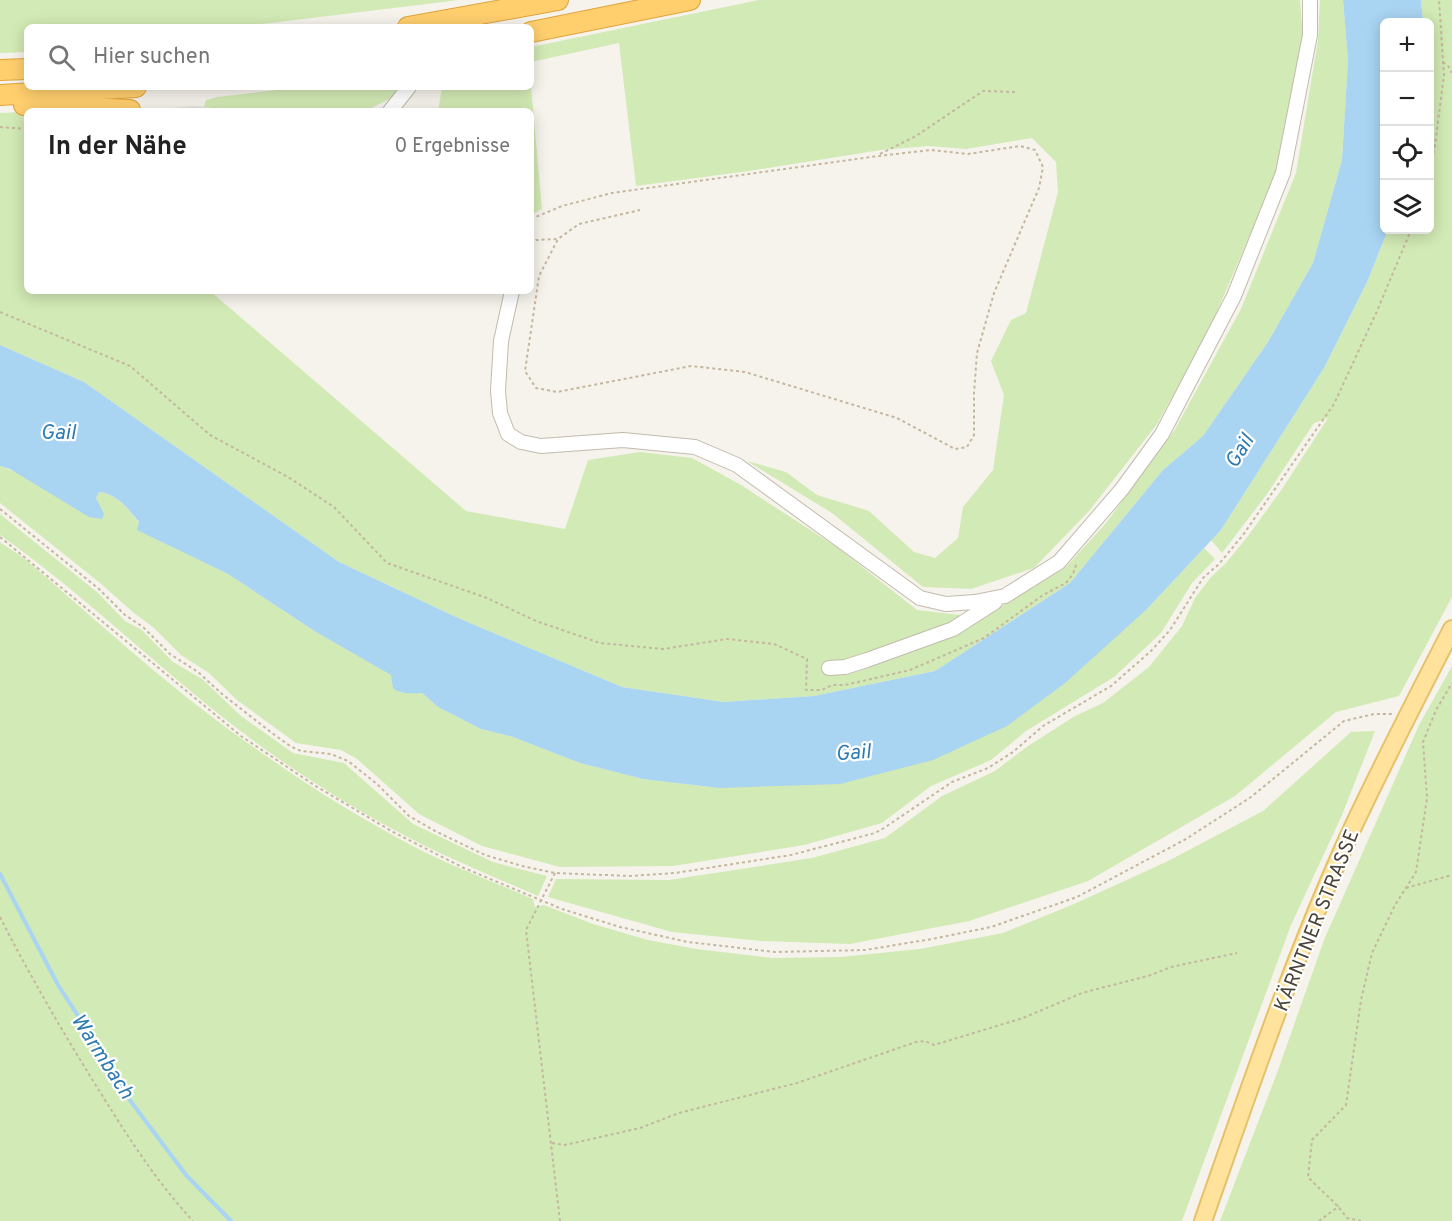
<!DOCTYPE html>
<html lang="de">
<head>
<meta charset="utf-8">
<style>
  body { margin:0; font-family:Overpass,sans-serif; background:#f2f2f2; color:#222 }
  .controls { position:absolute; right:18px; top:18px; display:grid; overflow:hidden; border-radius:9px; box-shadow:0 3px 15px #0003 }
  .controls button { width:54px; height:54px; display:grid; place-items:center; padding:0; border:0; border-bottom:2px solid #e0e0e0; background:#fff; color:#222; font:30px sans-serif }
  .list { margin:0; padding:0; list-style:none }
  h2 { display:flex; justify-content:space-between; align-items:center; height:78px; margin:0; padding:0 24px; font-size:26px }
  h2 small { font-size:20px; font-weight:400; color:#767676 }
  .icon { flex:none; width:33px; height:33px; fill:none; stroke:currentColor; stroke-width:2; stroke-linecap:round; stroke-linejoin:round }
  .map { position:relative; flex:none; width:1452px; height:1221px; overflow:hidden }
  .search { position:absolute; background:#fff; box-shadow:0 3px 15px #0003; left:24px; top:24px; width:510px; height:66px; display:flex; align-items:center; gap:15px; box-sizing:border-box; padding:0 21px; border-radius:9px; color:#767676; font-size:22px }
  .panel { position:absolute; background:#fff; box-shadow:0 3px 15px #0003; left:24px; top:108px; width:510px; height:186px; border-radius:9px }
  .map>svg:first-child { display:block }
  .green { fill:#d2eab5 }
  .parking { fill:#e5e3e0 }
  .water { fill:#a9d4f2 }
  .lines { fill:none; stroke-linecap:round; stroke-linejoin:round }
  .stream { stroke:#a9d4f2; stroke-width:4 }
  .minor-casing { stroke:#c2bbae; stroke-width:16 }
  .major-casing { stroke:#e6c16a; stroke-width:20 }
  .highway-casing { stroke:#e0a43c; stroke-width:22 }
  .path { stroke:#c4b79f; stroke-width:2; stroke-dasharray:3 3; stroke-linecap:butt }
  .minor { stroke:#fff; stroke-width:14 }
  .major { stroke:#ffe39c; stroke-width:16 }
  .highway { stroke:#ffcf6e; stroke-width:20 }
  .labels { text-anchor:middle; stroke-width:4.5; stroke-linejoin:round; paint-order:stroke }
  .street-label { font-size:20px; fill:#4b4439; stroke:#fff }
  .water-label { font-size:21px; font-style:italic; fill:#2e7ab2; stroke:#fff }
</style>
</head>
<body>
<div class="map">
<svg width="1452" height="1221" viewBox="0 0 1452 1221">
  <rect width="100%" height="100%" fill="#f6f3ec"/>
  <g class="green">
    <path d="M0,0h459l-221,27h-211v25l-27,1z"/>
    <path d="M759,0h541l3,38 -26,134 -71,165 -49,87 -68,87 -55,57 -63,21 -48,-2 -91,-74 -85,-52 39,11 31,23 52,16 45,41 21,6 23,-20 5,-31 30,-37 11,-75 -13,-34 20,-41 15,-7 32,-121 -2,-30 -24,-24 -66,11 -37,-3 -48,4 -132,21 -113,15 -17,-143 -88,19v-15z"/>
    <path d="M1320,0h23l5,60 -6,100 -29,103 -45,79 -65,94 -40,34 -93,113 -135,88 -121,25 -90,6 -102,-15 -164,-69 -119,-56 -255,-180 -84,-37v-232l27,-1v179h183l256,220 99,18 23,-69 52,-8 52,6 49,27 97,63 79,62 44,5 15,7 90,-55 40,-44 68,-92 67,-122 55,-136 22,-133z"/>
    <path d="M1421,0h31v597l-53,99 -63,16 -101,84 -147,85 -119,40 -119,23 -89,-3 -89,-9 -124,-35 8,-18 113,1 143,-22 73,-20 57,-42 53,-25 33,-25 47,-30 28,-13 46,-36 33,-41 13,-28 16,-21 15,-14 22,-27 34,-47 46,-71 -14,5 -47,71 -45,59 -11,-13 10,-10 103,-162 43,-86 21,-52h42v-208h-7z"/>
    <path d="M302,87h102l-11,10 -27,14h-130l-32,-4 2,-7 11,-3z"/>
    <path d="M442,87h89l11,122 -11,6v-104h-93z"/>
    <path d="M0,466l97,36 -1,-4 3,-6c20,3 29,17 40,31l-1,7 90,44 88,58 76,43 1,13 10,5h19l16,14 43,22 32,8 67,26 63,16 76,9 427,-178 58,-62 11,11 -23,24 -31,50 -47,44 -88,54 -35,29 -60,26 -49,37 -78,22 -131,21 -113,1 -78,-21 -63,-32 -62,-55 -16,-9 -45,-7 -59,-43 -28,-27 -28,-18 -27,-27 -20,-15 -34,-30 -100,-80z"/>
    <path d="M0,514l98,79 27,28 17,9 31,32 29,17 39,37 52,37 51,10 69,61 80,38 54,14 -9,20c-32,-14 -64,-27 -96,-42 -60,-28 -126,-68 -180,-107 -91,-66 -170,-147 -262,-212z"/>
    <path d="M0,542l25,17c71,61 141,126 217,180 50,36 101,69 154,98 44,25 91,42 137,62l2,8 9,-2 49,19 55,16 48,9 77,9 67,-1 80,-8 83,-16 71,-29 92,-42 97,-51 88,-79 24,-1 -33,84 -51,110 -109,296h-1182z"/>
    <path d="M1452,666v555h-232l57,-148 47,-133 95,-215z"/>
  </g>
  <path class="parking" d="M194,106l10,1 32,4h-76v-2z"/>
  <path class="water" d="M1343,0h78l2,22h-39v208h4l-21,52 -43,86 -103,162 -75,80 -82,74 -57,42 -74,34 -93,24 -121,4 -76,-9 -63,-16 -67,-26 -32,-8 -43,-22 -16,-14c-11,0 -21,2 -29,-5l-2,-13 -75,-43 -88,-58 -91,-44 2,-8c-11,-13 -21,-28 -40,-30l-3,6 8,16 -2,5 -13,-2 -79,-48 -10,-3v-121l84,37 255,180 119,56 164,69 102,15 90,-6 121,-25 135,-88 93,-113 40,-34 65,-94 45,-79 29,-103 6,-100z"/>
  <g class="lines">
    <path class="stream" d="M0,874l58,111 30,46 38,64 60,80 45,46"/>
    <defs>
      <g id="minor">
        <path d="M390,111l19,-24"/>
        <path d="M512,291l-11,50 -3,50 2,22 8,21 13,8 20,4 82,-6 72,7 42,18 183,133 26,6 29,-2 30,-6 54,-34 63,-73 40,-55 72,-138 49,-123 27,-138v-35"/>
        <path d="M829,668l16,-1 22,-7 86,-31 42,-27"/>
      </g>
      <path id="major" d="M1203,1221c46,-131 91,-265 149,-392 32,-68 66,-134 100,-200"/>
      <g id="highway">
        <path d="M408,27l150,-27"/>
        <path d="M531,32l159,-32"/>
        <path d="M0,70l27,-1"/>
        <path d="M0,95l136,-8"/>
        <path d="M24,105l106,5"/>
      </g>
    </defs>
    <use href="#minor" class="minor-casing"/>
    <use href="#major" class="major-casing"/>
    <use href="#highway" class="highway-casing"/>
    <g class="path">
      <path d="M1443,62l6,5 3,6"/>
      <path d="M0,127l27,2"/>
      <path d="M880,154l36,-18 67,-45 32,1"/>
      <path d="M1430,171l5,-26 9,-70 -5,-75"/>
      <path d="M531,219l31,-13 50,-13 266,-37 53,-6 37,4 52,-8 15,4 8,17 -4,21 -45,105 -17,60 -3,40v42l-7,12 -12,2 -58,-31 -152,-46 -54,-6 -134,26 -21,-4 -11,-17 14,-95 19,-37 21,-15 61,-14"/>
      <path d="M531,244l5,-4 21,-1"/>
      <path d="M0,312l130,54 80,69 78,42 46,30 53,56 100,35 49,23 64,22 63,6 64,-10 47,5 33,15 -1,31h16l10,-5h13l65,-15 74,-32 59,-43 23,-12 7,-9 4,-12"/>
      <path d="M0,509l99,80 26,26 18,12 27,27 28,18 24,22 50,39 18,13 11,5 30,3 17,7 29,23 32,32 28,16 48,23 37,11 33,7 75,3 45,-3 116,-18 84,-22 9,-5 68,-46 36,-14 25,-16 30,-26 68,-40 40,-35 19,-21 33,-52 16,-14 24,-29 91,-131 43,-93 34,-81"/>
      <path d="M0,537l241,199 73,49 79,47 71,36 98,41 58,18 68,15 87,10 90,-2 67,-11 59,-12 86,-30 109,-58 65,-42 93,-76 30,-7h19"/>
      <path d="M555,873l-29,57 34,291"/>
      <path d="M1406,888l46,-13"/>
      <path d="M0,917c29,57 61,112 95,167 30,48 59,95 98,137"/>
      <path d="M552,1143l13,2 75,-17 39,-15 118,-30 119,-41 9,-1 9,4 89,-27 59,-25 69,-18 20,-8 66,-14"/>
      <path d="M1319,1221l20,-15"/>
      <path d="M1361,1221l-14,-3c-11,-16 -26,-27 -39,-41l4,-37 34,-35 15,-105 11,-47 23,-48 21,-33 11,-74 -4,-56 13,-32 16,-27"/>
    </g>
    <use href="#minor" class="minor"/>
    <use href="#major" class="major"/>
    <use href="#highway" class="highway"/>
  </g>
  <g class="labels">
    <g class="street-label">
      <text transform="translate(1316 920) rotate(-68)" y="7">KÄRNTNER STRASSE</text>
    </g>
    <g class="water-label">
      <text x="58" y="439">Gail</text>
      <text transform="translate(1239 451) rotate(-58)" y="7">Gail</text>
      <text transform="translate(853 752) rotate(-4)" y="7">Gail</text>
      <text transform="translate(103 1056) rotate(57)" y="7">Warmbach</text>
    </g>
  </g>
</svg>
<div class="controls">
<button>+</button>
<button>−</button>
<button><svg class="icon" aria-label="locate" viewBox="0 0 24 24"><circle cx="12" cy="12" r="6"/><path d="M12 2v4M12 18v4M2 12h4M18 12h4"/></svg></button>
<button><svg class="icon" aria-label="layers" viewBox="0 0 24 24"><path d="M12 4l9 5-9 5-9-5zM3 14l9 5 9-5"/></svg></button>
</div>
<div class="search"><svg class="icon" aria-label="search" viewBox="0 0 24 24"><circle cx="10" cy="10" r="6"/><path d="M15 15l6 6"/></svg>Hier suchen</div>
<section class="panel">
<h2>In der Nähe<small>0 Ergebnisse</small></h2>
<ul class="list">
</ul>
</section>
</div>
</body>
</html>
